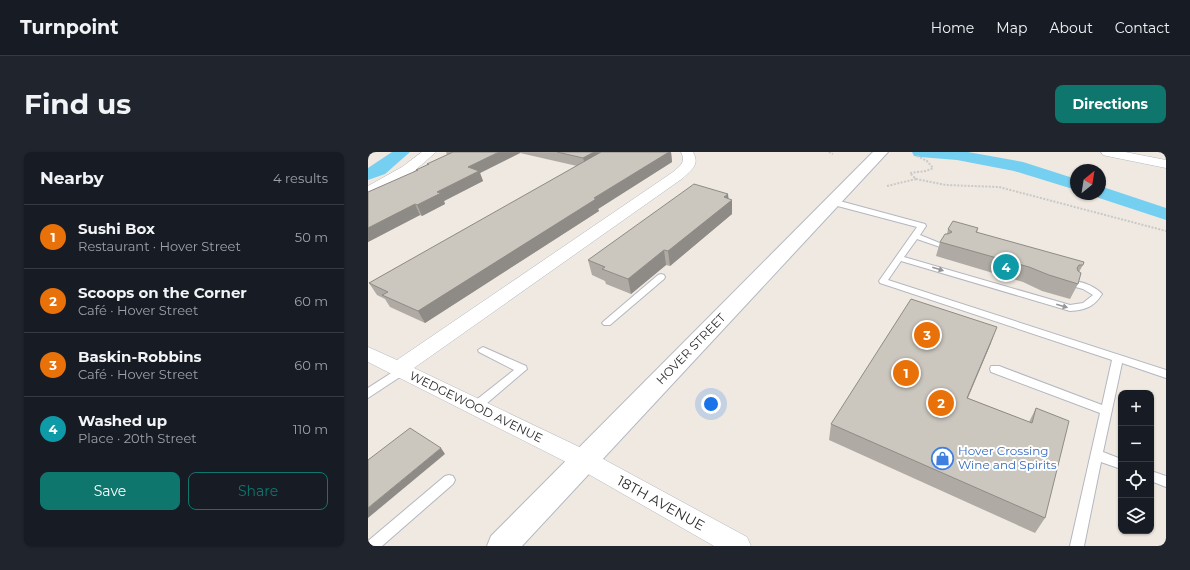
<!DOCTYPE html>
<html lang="en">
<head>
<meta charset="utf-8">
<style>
  body { margin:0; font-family:Montserrat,sans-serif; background:#20242c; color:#f1f3f6 }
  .controls { position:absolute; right:12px; bottom:12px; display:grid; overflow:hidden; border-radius:8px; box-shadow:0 1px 3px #0004 }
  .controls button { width:36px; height:36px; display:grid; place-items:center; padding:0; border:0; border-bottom:1px solid #363941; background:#171b24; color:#f1f3f6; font:20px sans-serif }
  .compass { position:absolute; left:702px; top:12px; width:36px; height:36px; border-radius:50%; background:#171b24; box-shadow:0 1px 3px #0004; rotate:30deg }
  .you { position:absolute; left:343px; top:252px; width:14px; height:14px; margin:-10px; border:3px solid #fff; border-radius:50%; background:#1a73e8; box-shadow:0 0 0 6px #1a73e833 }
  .badge { display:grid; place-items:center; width:26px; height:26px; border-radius:50%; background:#0f766e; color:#fff; font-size:13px; font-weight:700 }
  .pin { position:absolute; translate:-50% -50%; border:2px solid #fff; box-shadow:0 1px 4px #0006 }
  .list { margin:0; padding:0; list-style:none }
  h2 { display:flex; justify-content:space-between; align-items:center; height:52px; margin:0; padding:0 16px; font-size:17px }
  h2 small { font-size:13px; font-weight:400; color:#9ea1a6 }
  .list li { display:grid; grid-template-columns:26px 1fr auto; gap:12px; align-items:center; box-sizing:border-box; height:64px; padding:0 16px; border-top:1px solid #363941 }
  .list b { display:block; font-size:15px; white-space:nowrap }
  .list p { margin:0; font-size:13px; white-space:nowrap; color:#9ea1a6 }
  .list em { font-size:13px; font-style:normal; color:#9ea1a6 }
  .actions { display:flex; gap:8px; padding:12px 16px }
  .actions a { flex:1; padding:9px 0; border:1px solid #0f766e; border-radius:8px; text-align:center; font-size:14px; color:#0f766e }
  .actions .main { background:#0f766e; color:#fff }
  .icon { flex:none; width:22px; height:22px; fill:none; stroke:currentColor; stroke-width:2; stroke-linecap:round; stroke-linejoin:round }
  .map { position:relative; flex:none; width:798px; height:394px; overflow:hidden; border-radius:8px }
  header { display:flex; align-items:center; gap:24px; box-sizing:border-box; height:56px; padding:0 20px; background:#171b24; border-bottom:1px solid #363941 }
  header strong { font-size:19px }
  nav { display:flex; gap:22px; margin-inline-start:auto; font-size:14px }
  .intro { display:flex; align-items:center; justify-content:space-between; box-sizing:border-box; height:96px; padding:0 24px }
  h1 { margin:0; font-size:28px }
  .button { padding:10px 18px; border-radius:8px; background:#0f766e; color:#fff; font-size:14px; font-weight:700 }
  main { display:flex; gap:24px; padding:0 24px }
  aside { flex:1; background:#171b24; border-radius:8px; box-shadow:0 1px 3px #0004 }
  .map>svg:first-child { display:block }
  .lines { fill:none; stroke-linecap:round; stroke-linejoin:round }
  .canal { fill:#75cff0; fill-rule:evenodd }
  .service-casing { stroke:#b4b7c1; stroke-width:2 }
  .minor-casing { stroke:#b4b7c1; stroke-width:1 }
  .secondary-casing { stroke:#b4b7c1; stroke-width:2 }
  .path { stroke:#c9c9c9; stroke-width:2; stroke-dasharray:2 1.5; stroke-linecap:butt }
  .service { fill:#fff; fill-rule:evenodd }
  .minor { fill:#fff; fill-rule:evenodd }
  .secondary { fill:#fff; fill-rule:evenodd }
  .wall { fill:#afaba4 }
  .shaded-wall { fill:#8e8b86 }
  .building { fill:#cbc7bf; stroke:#8e8b86 }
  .oneway { fill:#969696 }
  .labels { text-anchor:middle; stroke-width:4; stroke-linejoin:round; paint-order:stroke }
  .street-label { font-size:12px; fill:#2e2e2e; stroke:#fff }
  .shop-label { font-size:12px; fill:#366cbe; stroke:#fff; text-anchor:start }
  .near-street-label { font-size:14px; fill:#2e2e2e; stroke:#fff }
</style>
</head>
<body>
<header>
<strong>Turnpoint</strong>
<nav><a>Home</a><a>Map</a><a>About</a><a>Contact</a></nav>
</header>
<div class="intro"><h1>Find us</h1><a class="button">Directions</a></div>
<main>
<aside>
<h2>Nearby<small>4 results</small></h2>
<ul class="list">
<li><span class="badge" style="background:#e8710a">1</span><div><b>Sushi Box</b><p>Restaurant · Hover Street</p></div><em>50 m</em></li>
<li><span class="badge" style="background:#e8710a">2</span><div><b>Scoops on the Corner</b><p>Café · Hover Street</p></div><em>60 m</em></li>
<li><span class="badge" style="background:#e8710a">3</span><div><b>Baskin-Robbins</b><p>Café · Hover Street</p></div><em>60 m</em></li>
<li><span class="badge" style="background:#0f9aa8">4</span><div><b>Washed up</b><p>Place · 20th Street</p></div><em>110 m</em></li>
</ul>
<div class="actions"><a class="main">Save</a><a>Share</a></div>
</aside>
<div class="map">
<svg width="798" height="394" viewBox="0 0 798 394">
  <rect width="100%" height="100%" fill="#efe9e1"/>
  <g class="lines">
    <g class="canal">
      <path d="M24,0h18l-25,22 -17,6v-12z"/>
      <path d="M544,0h56l55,10 53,17v11l-62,-19 -57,-11 -37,-3 -6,-1z"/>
      <path d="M732,34l66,22v12l-73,-24 -1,-2h8z"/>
    </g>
    <defs>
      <g id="service">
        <path d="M462,48h6l89,24 1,2 -6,9 27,11 -4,2 -26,-9 -13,18 166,48 13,-2 10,-8 -10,-6 -11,-3 -1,-2 1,-2c9,-2 24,5 30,12 -8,13 -17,16 -32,17l-169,-50 -13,19 278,90v8l-44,-15 -19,89 18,7v10l-20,-7 -17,84h-14l30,-133 -109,-41 -1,-3 1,-3h8l103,39 10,-45 -232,-77 -1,-2 38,-54 -87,-23z"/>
        <path d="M293,122l3,1 1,2 -1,2 -54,46h-6l-2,-2 2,-2 54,-46z"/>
        <path d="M115,195l43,19 1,3 -48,41 -4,1 -4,-1 -2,-3 2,-3 43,-34 -35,-18 -1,-2z"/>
        <path d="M34,214l4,1 1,3 -1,3 -38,25v-10z"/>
        <path d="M783,319l15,5v11l-15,-6z"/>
        <path d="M81,323l4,1 2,4 -2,4 -71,62h-14v-5l77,-65z"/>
      </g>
      <g id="minor">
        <path d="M54,0h14l-24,21 -44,22v-9l34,-19z"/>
        <path d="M313,0h12c7,13 -1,17 -10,26l-269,190 178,85 155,84 4,9h-37l-138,-79 -208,-105v-15l29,13 276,-188c8,-7 13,-10 8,-20z"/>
        <path d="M733,0h24l41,8v8l-59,-12 -4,-1z"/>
      </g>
      <path id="secondary" d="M505,0h15l-366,394h-35l4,-10z"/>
    </defs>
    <use href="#service" class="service-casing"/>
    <use href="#minor" class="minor-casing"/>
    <use href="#secondary" class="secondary-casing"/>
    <g class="path">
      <path d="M461,0l4,2"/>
      <path d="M549,4l10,5 6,7 -7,3 -16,2 6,6 30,6 53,2 167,44"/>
      <path d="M519,34l29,-7"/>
    </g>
    <use href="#service" class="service"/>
    <use href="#minor" class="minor"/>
    <use href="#secondary" class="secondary"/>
  </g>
  <g class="wall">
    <path d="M78,0h225l1,10 -74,47 1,2 -174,112 -35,-16 -5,-8 -8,-4 -8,-12 208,-117 -57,-13 -40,20 3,8 -39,20 1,3 -23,12 -2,-1 -52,27v-50l49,-21 -1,-1 11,-5v-1l20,-9z"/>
    <path d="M361,47l3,15 -62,52 -4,-1 -35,29 -25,-10 -1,-3 -13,-6 -4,-15z"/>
    <path d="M610,76l-1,5 106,32 -4,7 -1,12 -8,15 -28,-8 -19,-9 -87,-26 4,-14 7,-8 1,-5z"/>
    <path d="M623,191l-23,55 61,24 7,-14 9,110 -10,15 -206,-93 2,-16z"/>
  </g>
  <g class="shaded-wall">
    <path d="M131,0h21v1l-40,20 3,8 -39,20 1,3 -23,12 -5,-11 20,-13 31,-25z"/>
    <path d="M226,0h20l-28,16 -3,-10z"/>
    <path d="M301,0h2l1,10 -74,47 1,2 -174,112 -7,-12 176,-113z"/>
    <path d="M360,42l1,8 3,-2v14l-62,52 -2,-15 56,-54z"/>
    <path d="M47,52l5,11 -52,27v-14z"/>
    <path d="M296,98l2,15 -35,29 -3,-15z"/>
    <path d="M629,175l-6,16 -30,70 6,-15z"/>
    <path d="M73,296l4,6 -77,64v-10z"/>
  </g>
  <g class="building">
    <path d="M85,0h46l-31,15 11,4 -42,21 4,1 -24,12 -2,-1 -47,24v-36l50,-22h-2l13,-6h-2z"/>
    <path d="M189,0h37l-11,6z"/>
    <path d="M233,0h68l-75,46 2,1 -178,112 -36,-16 6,-3 -19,-9z"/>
    <path d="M326,32l34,10 -4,3 8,3 -64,51 -4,-1 -36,29 -26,-10 3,-2 -17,-7z"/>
    <path d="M585,69l25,7 -2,4 108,30 -1,3h-4l-2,3 1,3 3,2 -3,11 -29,-9 -20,-8 -89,-25 5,-8h3l4,-2 -4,-3z"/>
    <path d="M543,147l86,28 -30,71 65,25 4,-15 33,13 -24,97 -214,-94z"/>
    <path d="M42,276l31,20 -73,60v-48z"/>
  </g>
  <defs><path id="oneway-solid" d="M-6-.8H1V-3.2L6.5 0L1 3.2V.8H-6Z"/></defs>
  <g class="oneway">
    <use href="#oneway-solid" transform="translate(570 117) rotate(17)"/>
    <use href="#oneway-solid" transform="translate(694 154) rotate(16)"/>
  </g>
  <defs>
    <symbol id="shop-ring" viewBox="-11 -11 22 22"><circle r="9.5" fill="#fff" stroke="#3f7fe0" stroke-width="1.5"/><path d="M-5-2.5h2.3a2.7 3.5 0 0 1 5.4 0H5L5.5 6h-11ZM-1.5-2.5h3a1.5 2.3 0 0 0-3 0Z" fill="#3f7fe0"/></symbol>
  </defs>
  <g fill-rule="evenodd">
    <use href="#shop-ring" x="562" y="294" width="25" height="25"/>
  </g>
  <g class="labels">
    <g class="street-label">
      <text transform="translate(323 197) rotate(-46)" y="4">HOVER STREET</text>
      <text transform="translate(108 255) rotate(26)" y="4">WEDGEWOOD AVENUE</text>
    </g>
    <g class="shop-label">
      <text x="590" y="303">Hover Crossing<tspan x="590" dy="14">Wine and Spirits</tspan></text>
    </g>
    <g class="near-street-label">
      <text transform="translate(293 351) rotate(29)" y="5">18TH AVENUE</text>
    </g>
  </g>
</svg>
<div class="controls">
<button>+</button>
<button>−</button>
<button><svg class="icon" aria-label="locate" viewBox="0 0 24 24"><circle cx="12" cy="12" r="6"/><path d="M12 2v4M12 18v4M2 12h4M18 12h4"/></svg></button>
<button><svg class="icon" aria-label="layers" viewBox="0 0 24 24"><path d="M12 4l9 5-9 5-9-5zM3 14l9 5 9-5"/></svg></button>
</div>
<svg class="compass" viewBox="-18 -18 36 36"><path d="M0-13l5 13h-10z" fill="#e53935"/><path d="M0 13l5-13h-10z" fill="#9ea1a6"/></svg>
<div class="you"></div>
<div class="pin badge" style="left:538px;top:221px;background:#e8710a">1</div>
<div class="pin badge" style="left:573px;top:251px;background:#e8710a">2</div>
<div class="pin badge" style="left:559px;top:183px;background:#e8710a">3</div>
<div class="pin badge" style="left:638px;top:115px;background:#0f9aa8">4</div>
</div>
</main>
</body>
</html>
